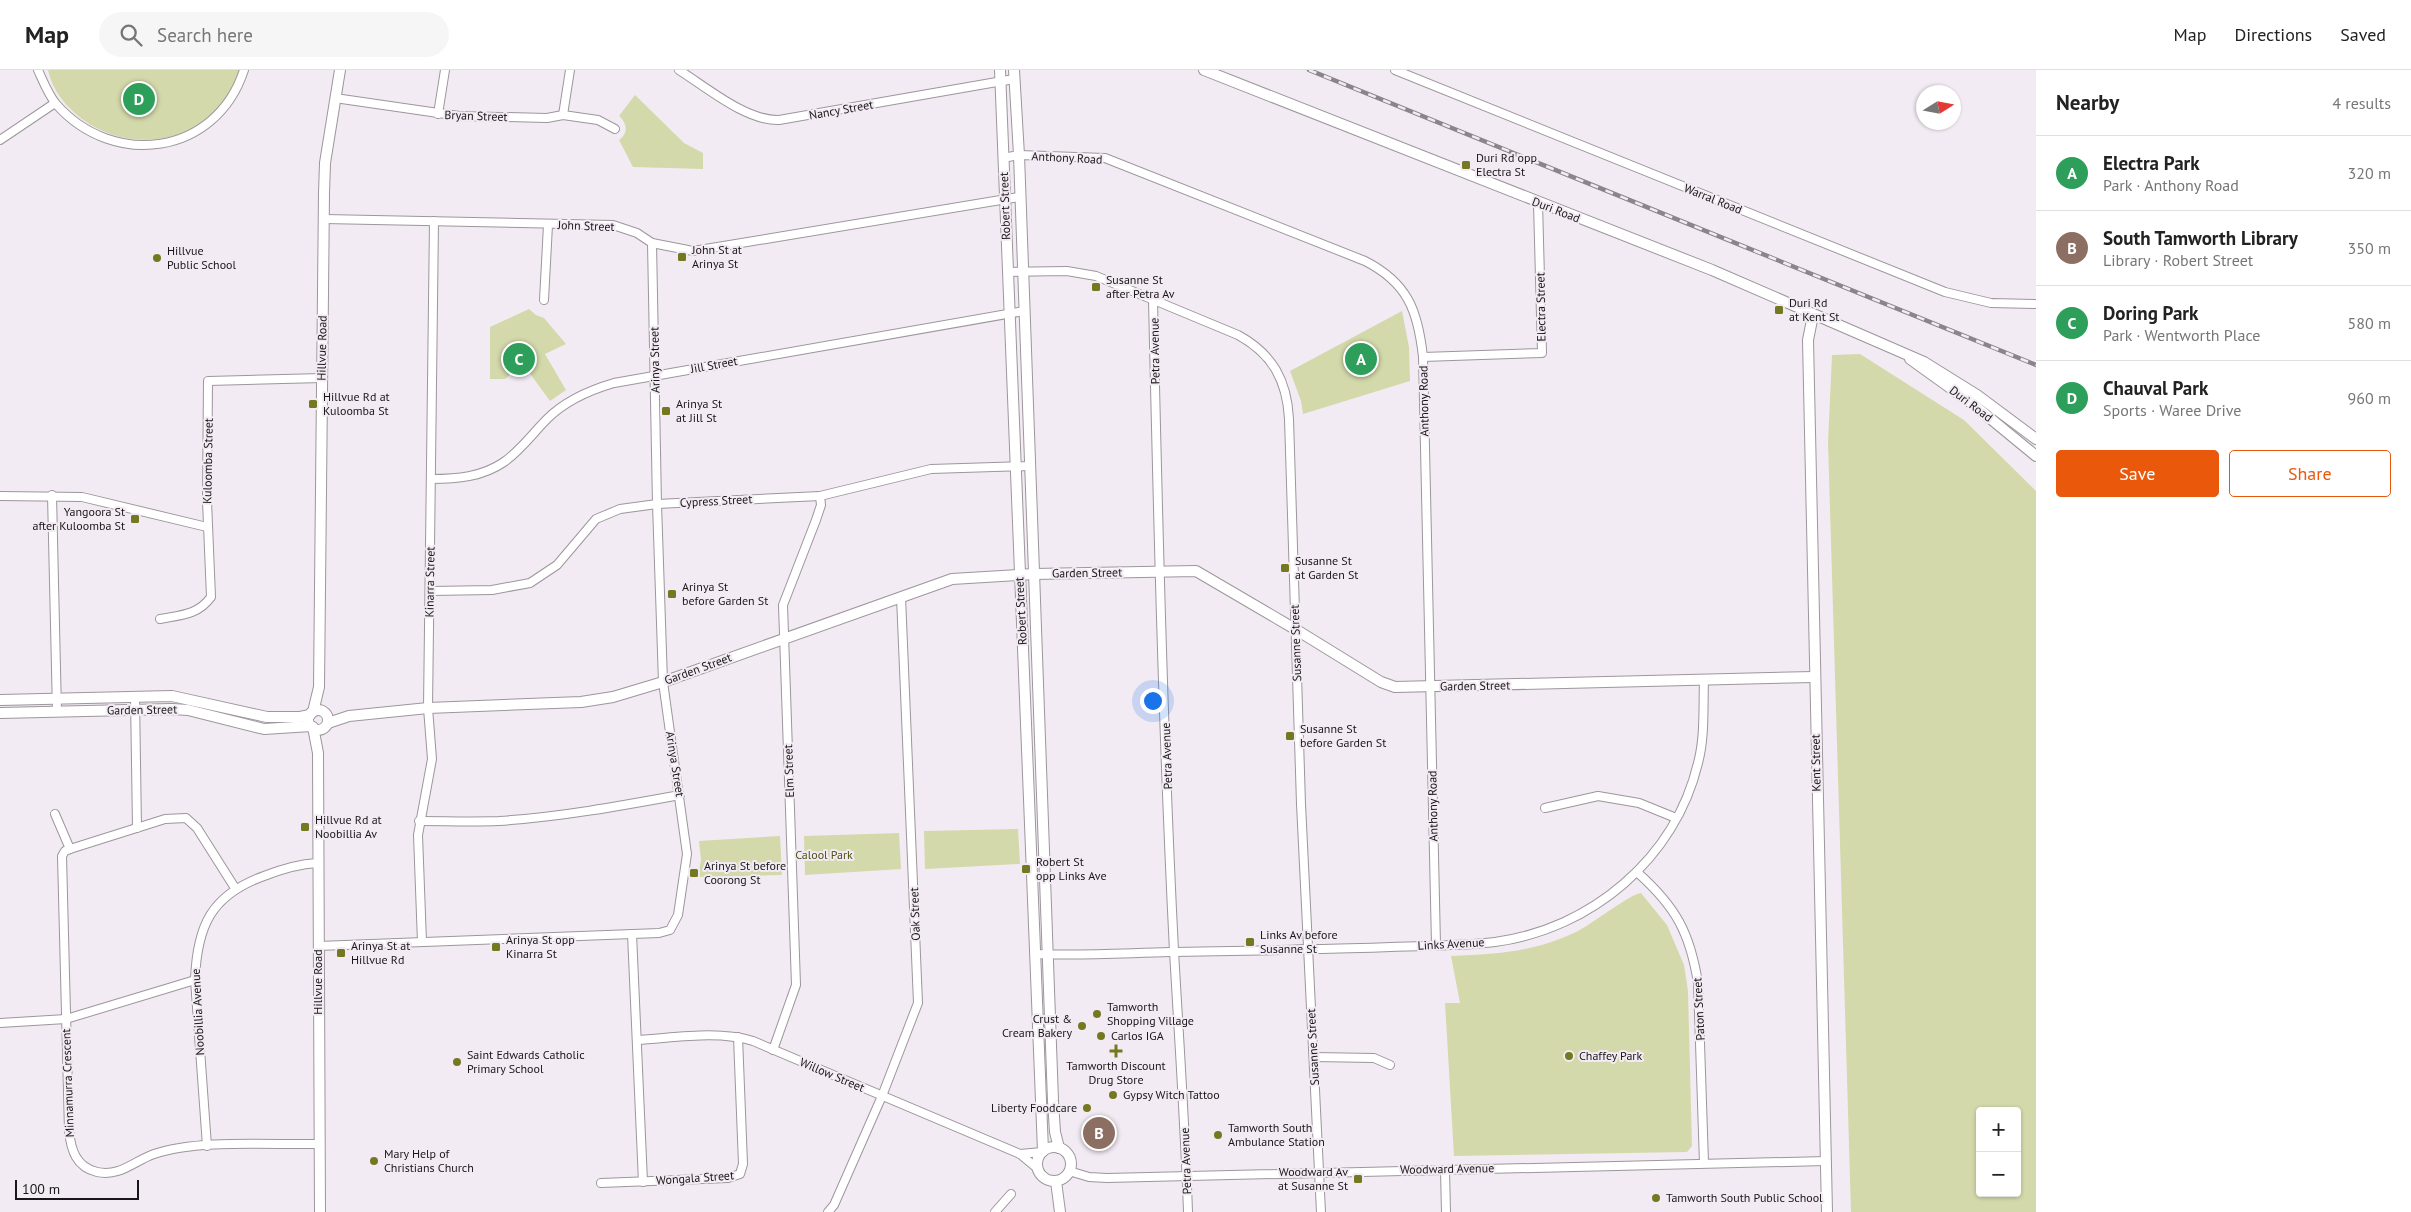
<!DOCTYPE html>
<html lang="en">
<head>
<meta charset="utf-8">
<style>
  body { margin:0; font-family:"PT Sans",sans-serif; background:#f6f6f6; color:#222 }
  .controls { position:absolute; right:15px; bottom:15px; display:grid; overflow:hidden; border-radius:5px; box-shadow:0 1px 4px #0004 }
  .controls button { width:45px; height:45px; display:grid; place-items:center; padding:0; border:0; border-bottom:1px solid #e0e0e0; background:#fff; color:#222; font:25px sans-serif }
  .compass { position:absolute; left:1916px; top:15px; width:45px; height:45px; border-radius:50%; background:#fff; box-shadow:0 1px 4px #0004; rotate:79deg }
  .scale { position:absolute; left:15px; bottom:12px; width:124px; box-sizing:border-box; padding-left:5px; border:2px solid #191619; border-top:0; font-size:14px; line-height:18px; white-space:nowrap; color:#191619; -webkit-text-stroke:4px #f3ebf3; paint-order:stroke }
  .you { position:absolute; left:1152px; top:630px; width:18px; height:18px; margin:-12px; border:4px solid #fff; border-radius:50%; background:#1a73e8; box-shadow:0 0 0 8px #1a73e833 }
  .badge { display:grid; place-items:center; width:32px; height:32px; border-radius:50%; background:#ea580c; color:#fff; font-size:16px; font-weight:700 }
  .pin { position:absolute; translate:-50% -50%; border:2px solid #fff; box-shadow:0 1px 5px #0006 }
  .list { margin:0; padding:0; list-style:none }
  h2 { display:flex; justify-content:space-between; align-items:center; height:65px; margin:0; padding:0 20px; font-size:21px }
  h2 small { font-size:16px; font-weight:400; color:#767676 }
  .list li { display:grid; grid-template-columns:32px 1fr auto; gap:15px; align-items:center; box-sizing:border-box; height:75px; padding:0 20px; border-top:1px solid #e0e0e0 }
  .list b { display:block; font-size:19px; white-space:nowrap }
  .list p { margin:0; font-size:16px; white-space:nowrap; color:#767676 }
  .list em { font-size:16px; font-style:normal; color:#767676 }
  .actions { display:flex; gap:10px; padding:15px 20px }
  .actions a { flex:1; padding:11px 0; border:1px solid #ea580c; border-radius:5px; text-align:center; font-size:18px; color:#ea580c }
  .actions .main { background:#ea580c; color:#fff }
  .icon { flex:none; width:28px; height:28px; fill:none; stroke:currentColor; stroke-width:2; stroke-linecap:round; stroke-linejoin:round }
  .map { position:relative; flex:none; width:2036px; height:1142px; overflow:hidden }
  header { display:flex; align-items:center; gap:30px; box-sizing:border-box; height:70px; padding:0 25px; background:#fff; border-bottom:1px solid #e0e0e0 }
  header strong { font-size:24px }
  nav { display:flex; gap:28px; margin-inline-start:auto; font-size:18px }
  .search { width:350px; height:45px; background:#f6f6f6; display:flex; align-items:center; gap:12px; box-sizing:border-box; padding:0 18px; border-radius:28px; color:#767676; font-size:19px }
  main { display:flex }
  aside { flex:1; background:#fff }
  .map>svg:first-child { display:block }
  .green { fill:#d4d9ab; fill-rule:evenodd }
  .lines { fill:none; stroke-linecap:round; stroke-linejoin:round }
  .street-casing { stroke:#9d969c; stroke-width:10 }
  .secondary-casing { stroke:#9d969c; stroke-width:12 }
  .street { stroke:#fff; stroke-width:8 }
  .secondary { stroke:#fff; stroke-width:10 }
  .rail-casing { stroke:#8a858a; stroke-width:4.5 }
  .rail { stroke:#f3ebf3; stroke-width:2.5; stroke-dasharray:8; stroke-linecap:butt }
  .poi-dot { fill:#737821; stroke:#f3ebf3; stroke-width:2 }
  .labels { text-anchor:middle; stroke-width:4; stroke-linejoin:round; paint-order:stroke }
  .street-label { font-size:12px; fill:#191619; stroke:#f3ebf3 }
  .poi-label { font-size:12px; fill:#191619; stroke:#f3ebf3; text-anchor:start }
  .park-label { font-size:12px; fill:#4d5118; stroke:#f3ebf3 }
</style>
</head>
<body>
<header>
<strong>Map</strong>
<div class="search"><svg class="icon" aria-label="search" viewBox="0 0 24 24"><circle cx="10" cy="10" r="6"/><path d="M15 15l6 6"/></svg>Search here</div>
<nav><a>Map</a><a>Directions</a><a>Saved</a></nav>
</header>
<main>
<div class="map">
<svg width="2036" height="1142" viewBox="0 0 2036 1142">
  <rect width="100%" height="100%" fill="#f3ebf3"/>
  <g class="green">
    <path d="M48,0h194c-3,8 -6,17 -11,25 -34,49 -101,59 -149,24 -16,-12 -30,-29 -34,-49z"/>
    <path d="M635,25l49,48 19,10v16l-70,-2 -14,-27c10,-7 8,-17 0,-24z"/>
    <path d="M529,239l7,6 8,3 22,26 -21,10 21,36 -16,11 -27,-37 -18,15h-15v-52z"/>
    <path d="M1402,241l7,36 1,34 -107,33 -2,-13 -11,-30z"/>
    <path d="M1860,284l104,66 72,71v721h-185l-23,-770 4,-87zM1980,1041h37v82h-37z"/>
    <path d="M1018,759l2,35 -95,5 -1,-38z"/>
    <path d="M899,763l2,36 -96,6 -1,-39z"/>
    <path d="M780,766l2,39 -84,2 3,-17 -2,-19z"/>
    <path d="M1641,823l26,32 17,40 4,26 4,155 -5,6 -233,4 -9,-153h15l-9,-47c46,-2 83,-4 125,-24 15,-7 54,-38 65,-39z"/>
  </g>
  <g class="lines">
    <defs>
      <g id="street">
        <path d="M38,0c5,11 10,24 18,34 57,65 160,52 188,-34"/>
        <path d="M679,0c27,17 67,51 100,50l235,-41"/>
        <path d="M1395,0l550,222 46,11 45,1"/>
        <path d="M335,28l124,18 88,2 16,-3 35,5 17,9"/>
        <path d="M438,44l7,-44"/>
        <path d="M563,45l7,-45"/>
        <path d="M0,70l55,-37"/>
        <path d="M1003,88l16,-3 86,3 260,103c43,22 53,50 58,96l13,588"/>
        <path d="M324,149l289,6 24,8 15,10 41,8 326,-54"/>
        <path d="M1008,202l59,-1 29,5 142,59c35,19 49,46 51,84l12,385 20,408"/>
        <path d="M544,230l4,-75"/>
        <path d="M1153,230c5,217 10,434 21,651 5,87 11,174 14,261"/>
        <path d="M1423,287l119,-4 -4,-150"/>
        <path d="M431,409c26,0 51,-2 73,-17 17,-12 29,-29 43,-43 18,-18 43,-29 67,-36l410,-72"/>
        <path d="M52,425l5,217"/>
        <path d="M0,426l82,1 125,30"/>
        <path d="M430,521l62,-1 38,-7 27,-18 39,-46 24,-10 37,-5 163,-8 111,-27 99,-3"/>
        <path d="M160,549c21,-4 38,-4 51,-22l-4,-96 1,-120 114,-3"/>
        <path d="M135,627l2,131"/>
        <path d="M1545,738l53,-12 41,7 37,15"/>
        <path d="M55,744l15,35 -5,2 -3,5 7,275c2,19 7,36 28,41 23,5 37,-11 57,-18 44,-15 117,-9 165,-10"/>
        <path d="M419,751c26,0 53,1 80,0 61,-4 121,-15 181,-26"/>
        <path d="M70,779l95,-30 21,-1 11,10 38,60"/>
        <path d="M1638,803c38,34 52,60 60,110l6,180"/>
        <path d="M632,864l11,248"/>
        <path d="M422,872l-4,-107 14,-76 -4,-51 6,-487"/>
        <path d="M318,876l341,-13 11,-3 8,-15 9,-61 -24,-172 -6,-178 -5,-261"/>
        <path d="M1036,884c45,2 90,-1 134,-2 46,-1 92,-1 138,-3 38,0 77,-2 116,-3 24,-1 48,-1 71,-4 96,-13 180,-83 203,-179 7,-26 5,-55 6,-83"/>
        <path d="M0,953l66,-4 129,-39"/>
        <path d="M637,970c37,-2 80,-10 116,1l267,113 18,15"/>
        <path d="M773,980l23,-65 -13,-380 33,-85 5,-15 -1,-9"/>
        <path d="M1314,987l60,1 16,7"/>
        <path d="M207,1076l-12,-166c2,-54 16,-85 69,-104 18,-7 34,-12 53,-13"/>
        <path d="M1020,1084l22,-2"/>
        <path d="M1445,1100l1,42"/>
        <path d="M1069,1101l20,6 18,1 719,-17"/>
        <path d="M601,1113l127,-5 12,-4 3,-10 -5,-127"/>
        <path d="M828,1142l6,-7 48,-109 36,-93 -17,-406"/>
        <path d="M995,1142l16,-18"/>
      </g>
      <g id="secondary">
        <path d="M1000,0l43,1081"/>
        <path d="M1014,0l5,85 34,946 2,31 4,16"/>
        <path d="M1204,0l508,200 212,92 53,33 59,44"/>
        <path d="M1813,245l-5,25 19,872"/>
        <path d="M1910,289l64,46 62,51"/>
        <path d="M0,630l172,-4 95,21h33l10,-2"/>
        <circle cx="318" cy="650" r="10"/>
        <path d="M313,642l6,-25 5,-494 1,-30 15,-93"/>
        <path d="M0,643l172,-4 16,1 76,19 47,-3"/>
        <path d="M328,653l21,-7 79,-8 153,-6 32,-5 50,-15 289,-103 82,-5 162,-3 99,58 86,53 14,5 419,-10"/>
        <path d="M313,657l5,26 2,459"/>
        <circle cx="1054" cy="1094" r="17"/>
        <path d="M1056,1111l4,31"/>
      </g>
    </defs>
    <use href="#street" class="street-casing"/>
    <use href="#secondary" class="secondary-casing"/>
    <use href="#street" class="street"/>
    <use href="#secondary" class="secondary"/>
    <defs>
      <path id="rail" d="M1309,0l727,295"/>
    </defs>
    <use href="#rail" class="rail-casing"/>
    <use href="#rail" class="rail"/>
  </g>
  <g class="poi-dot">
    <rect x="1461" y="90" width="10" height="10" rx="2.5"/>
    <rect x="677" y="182" width="10" height="10" rx="2.5"/>
    <circle cx="157" cy="188" r="5"/>
    <rect x="1091" y="212" width="10" height="10" rx="2.5"/>
    <rect x="1774" y="235" width="10" height="10" rx="2.5"/>
    <rect x="308" y="329" width="10" height="10" rx="2.5"/>
    <rect x="661" y="336" width="10" height="10" rx="2.5"/>
    <rect x="130" y="444" width="10" height="10" rx="2.5"/>
    <rect x="1280" y="493" width="10" height="10" rx="2.5"/>
    <rect x="667" y="519" width="10" height="10" rx="2.5"/>
    <rect x="1285" y="661" width="10" height="10" rx="2.5"/>
    <rect x="300" y="752" width="10" height="10" rx="2.5"/>
    <rect x="1021" y="794" width="10" height="10" rx="2.5"/>
    <rect x="689" y="798" width="10" height="10" rx="2.5"/>
    <rect x="1245" y="867" width="10" height="10" rx="2.5"/>
    <rect x="491" y="872" width="10" height="10" rx="2.5"/>
    <rect x="336" y="878" width="10" height="10" rx="2.5"/>
    <circle cx="1097" cy="944" r="5"/>
    <circle cx="1082" cy="956" r="5"/>
    <circle cx="1101" cy="966" r="5"/>
    <path d="M1113.5 973.5h5v5h5v5h-5v5h-5v-5h-5v-5h5z"/>
    <circle cx="1569" cy="986" r="5"/>
    <circle cx="457" cy="992" r="5"/>
    <circle cx="1113" cy="1025" r="5"/>
    <circle cx="1087" cy="1038" r="5"/>
    <circle cx="1218" cy="1065" r="5"/>
    <circle cx="374" cy="1091" r="5"/>
    <rect x="1353" y="1104" width="10" height="10" rx="2.5"/>
    <circle cx="1656" cy="1128" r="5"/>
  </g>
  <g class="labels">
    <g class="street-label">
      <text transform="translate(841 40) rotate(-10)" y="4">Nancy Street</text>
      <text transform="translate(476 46) rotate(2)" y="4">Bryan Street</text>
      <text transform="translate(1067 88) rotate(3)" y="4">Anthony Road</text>
      <text transform="translate(1713 129) rotate(22)" y="4">Warral Road</text>
      <text transform="translate(1005 136) rotate(-92)" y="4">Robert Street</text>
      <text transform="translate(1556 140) rotate(21)" y="4">Duri Road</text>
      <text transform="translate(586 156) rotate(2)" y="4">John Street</text>
      <text transform="translate(1541 237) rotate(-91)" y="4">Electra Street</text>
      <text transform="translate(322 278) rotate(-89)" y="4">Hillvue Road</text>
      <text transform="translate(1155 281) rotate(-91)" y="4">Petra Avenue</text>
      <text transform="translate(655 290) rotate(-91)" y="4">Arinya Street</text>
      <text transform="translate(714 295) rotate(-10)" y="4">Jill Street</text>
      <text transform="translate(1424 331) rotate(-91)" y="4">Anthony Road</text>
      <text transform="translate(1971 334) rotate(37)" y="4">Duri Road</text>
      <text transform="translate(208 391) rotate(-89)" y="4">Kuloomba Street</text>
      <text transform="translate(716 431) rotate(-3)" y="4">Cypress Street</text>
      <text transform="translate(1087 503) rotate(-1)" y="4">Garden Street</text>
      <text transform="translate(430 512) rotate(-89)" y="4">Kinarra Street</text>
      <text transform="translate(1021 541) rotate(-93)" y="4">Robert Street</text>
      <text transform="translate(1296 573) rotate(-92)" y="4">Susanne Street</text>
      <text transform="translate(698 599) rotate(-20)" y="4">Garden Street</text>
      <text transform="translate(1475 616) rotate(-1)" y="4">Garden Street</text>
      <text transform="translate(142 640) rotate(-1)" y="4">Garden Street</text>
      <text transform="translate(1167 686) rotate(-92)" y="4">Petra Avenue</text>
      <text transform="translate(1816 693) rotate(-91)" y="4">Kent Street</text>
      <text transform="translate(675 694) rotate(81)" y="4">Arinya Street</text>
      <text transform="translate(789 701) rotate(-92)" y="4">Elm Street</text>
      <text transform="translate(1433 736) rotate(-91)" y="4">Anthony Road</text>
      <text transform="translate(915 844) rotate(-92)" y="4">Oak Street</text>
      <text transform="translate(1451 874) rotate(-3)" y="4">Links Avenue</text>
      <text transform="translate(318 912) rotate(-90)" y="4">Hillvue Road</text>
      <text transform="translate(1699 939) rotate(-93)" y="4">Paton Street</text>
      <text transform="translate(198 942) rotate(-93)" y="4">Noobillia Avenue</text>
      <text transform="translate(1313 977) rotate(-93)" y="4">Susanne Street</text>
      <text transform="translate(832 1005) rotate(23)" y="4">Willow Street</text>
      <text transform="translate(68 1013) rotate(-92)" y="4">Minnamurra Crescent</text>
      <text transform="translate(1186 1091) rotate(-92)" y="4">Petra Avenue</text>
      <text transform="translate(1447 1099) rotate(-1)" y="4">Woodward Avenue</text>
      <text transform="translate(695 1108) rotate(-4)" y="4">Wongala Street</text>
    </g>
    <g class="poi-label">
      <text x="1476" y="92">Duri Rd opp<tspan x="1476" dy="14">Electra St</tspan></text>
      <text x="692" y="184">John St at<tspan x="692" dy="14">Arinya St</tspan></text>
      <text x="167" y="185">Hillvue<tspan x="167" dy="14">Public School</tspan></text>
      <text x="1106" y="214">Susanne St<tspan x="1106" dy="14">after Petra Av</tspan></text>
      <text x="1789" y="237">Duri Rd<tspan x="1789" dy="14">at Kent St</tspan></text>
      <text x="323" y="331">Hillvue Rd at<tspan x="323" dy="14">Kuloomba St</tspan></text>
      <text x="676" y="338">Arinya St<tspan x="676" dy="14">at Jill St</tspan></text>
      <text x="125" y="446" text-anchor="end">Yangoora St<tspan x="125" dy="14">after Kuloomba St</tspan></text>
      <text x="1295" y="495">Susanne St<tspan x="1295" dy="14">at Garden St</tspan></text>
      <text x="682" y="521">Arinya St<tspan x="682" dy="14">before Garden St</tspan></text>
      <text x="1300" y="663">Susanne St<tspan x="1300" dy="14">before Garden St</tspan></text>
      <text x="315" y="754">Hillvue Rd at<tspan x="315" dy="14">Noobillia Av</tspan></text>
      <text x="1036" y="796">Robert St<tspan x="1036" dy="14">opp Links Ave</tspan></text>
      <text x="704" y="800">Arinya St before<tspan x="704" dy="14">Coorong St</tspan></text>
      <text x="1260" y="869">Links Av before<tspan x="1260" dy="14">Susanne St</tspan></text>
      <text x="506" y="874">Arinya St opp<tspan x="506" dy="14">Kinarra St</tspan></text>
      <text x="351" y="880">Arinya St at<tspan x="351" dy="14">Hillvue Rd</tspan></text>
      <text x="1107" y="941">Tamworth<tspan x="1107" dy="14">Shopping Village</tspan></text>
      <text x="1072" y="953" text-anchor="end">Crust &amp;<tspan x="1072" dy="14">Cream Bakery</tspan></text>
      <text x="1111" y="970">Carlos IGA</text>
      <text x="467" y="989">Saint Edwards Catholic<tspan x="467" dy="14">Primary School</tspan></text>
      <text x="1579" y="990">Chaffey Park</text>
      <text x="1116" y="1000" text-anchor="middle">Tamworth Discount<tspan x="1116" dy="14">Drug Store</tspan></text>
      <text x="1123" y="1029">Gypsy Witch Tattoo</text>
      <text x="1077" y="1042" text-anchor="end">Liberty Foodcare</text>
      <text x="1228" y="1062">Tamworth South<tspan x="1228" dy="14">Ambulance Station</tspan></text>
      <text x="384" y="1088">Mary Help of<tspan x="384" dy="14">Christians Church</tspan></text>
      <text x="1348" y="1106" text-anchor="end">Woodward Av<tspan x="1348" dy="14">at Susanne St</tspan></text>
      <text x="1666" y="1132">Tamworth South Public School</text>
    </g>
    <g class="park-label">
      <text x="824" y="789">Calool Park</text>
    </g>
  </g>
</svg>
<div class="controls">
<button>+</button>
<button>−</button>
</div>
<svg class="compass" viewBox="-18 -18 36 36"><path d="M0-13l5 13h-10z" fill="#e53935"/><path d="M0 13l5-13h-10z" fill="#767676"/></svg>
<div class="scale">100 m</div>
<div class="you"></div>
<div class="pin badge" style="left:1361px;top:289px;background:#2e9e5b">A</div>
<div class="pin badge" style="left:1099px;top:1063px;background:#8d6e63">B</div>
<div class="pin badge" style="left:519px;top:289px;background:#2e9e5b">C</div>
<div class="pin badge" style="left:139px;top:29px;background:#2e9e5b">D</div>
</div>
<aside>
<h2>Nearby<small>4 results</small></h2>
<ul class="list">
<li><span class="badge" style="background:#2e9e5b">A</span><div><b>Electra Park</b><p>Park · Anthony Road</p></div><em>320 m</em></li>
<li><span class="badge" style="background:#8d6e63">B</span><div><b>South Tamworth Library</b><p>Library · Robert Street</p></div><em>350 m</em></li>
<li><span class="badge" style="background:#2e9e5b">C</span><div><b>Doring Park</b><p>Park · Wentworth Place</p></div><em>580 m</em></li>
<li><span class="badge" style="background:#2e9e5b">D</span><div><b>Chauval Park</b><p>Sports · Waree Drive</p></div><em>960 m</em></li>
</ul>
<div class="actions"><a class="main">Save</a><a>Share</a></div>
</aside>
</main>
</body>
</html>
